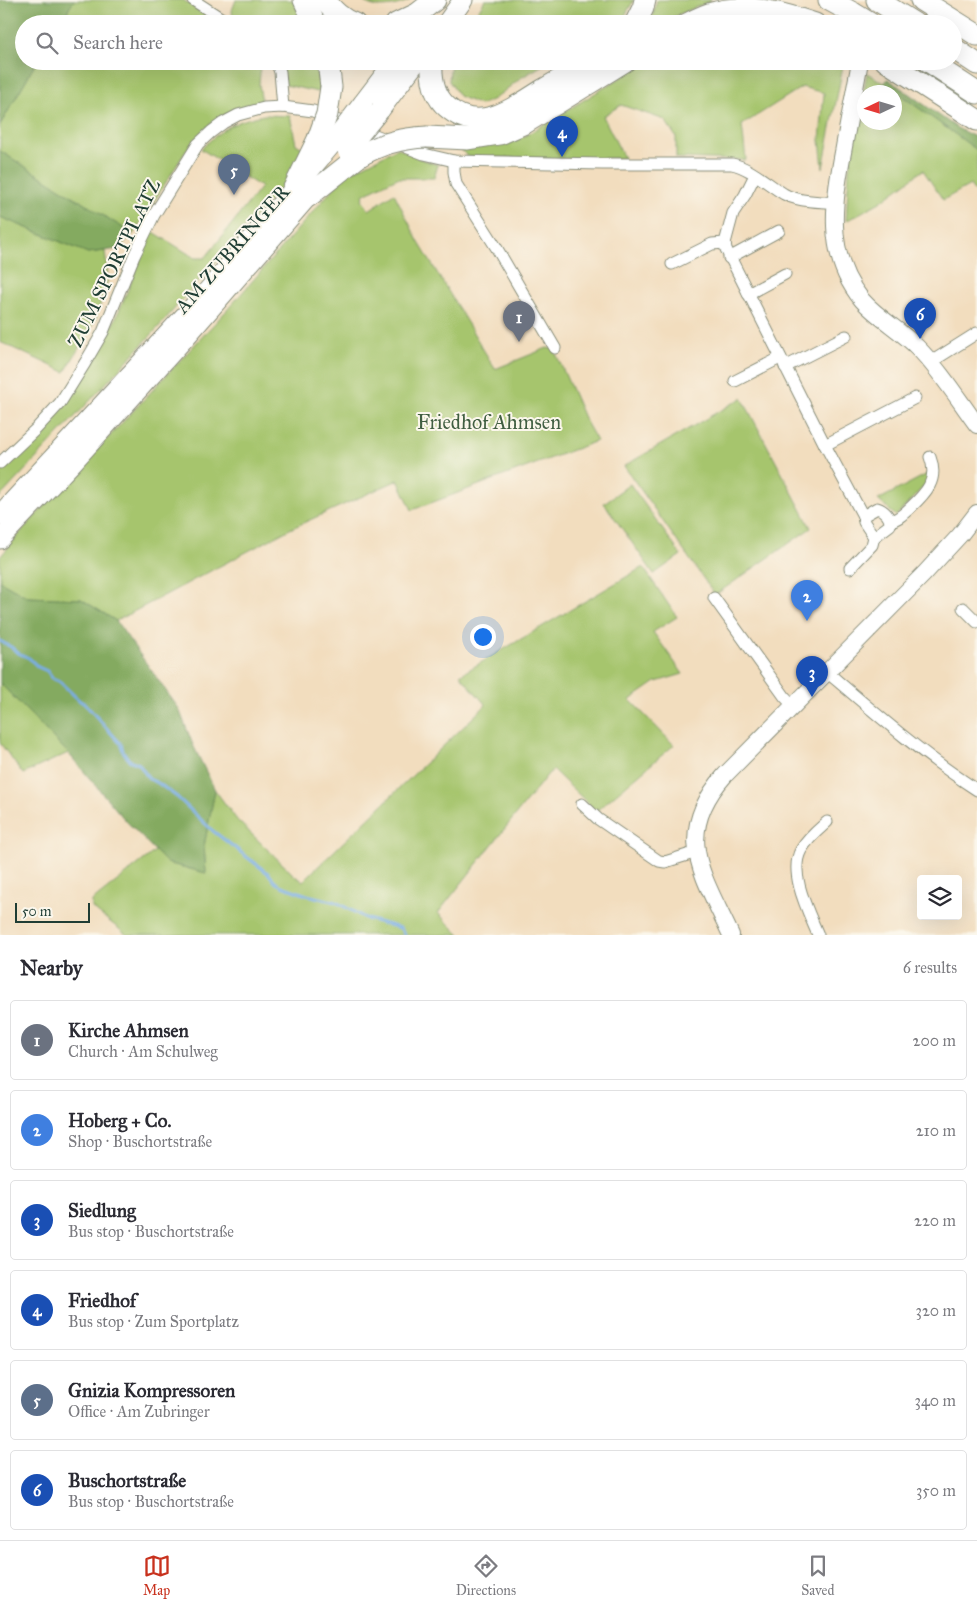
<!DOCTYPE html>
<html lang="en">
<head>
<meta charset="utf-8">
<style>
  body { margin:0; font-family:"IM FELL Great Primer",serif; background:#f2f2f3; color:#2b2b33 }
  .controls { position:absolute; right:15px; bottom:15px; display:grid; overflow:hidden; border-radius:5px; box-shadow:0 5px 20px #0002 }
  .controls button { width:45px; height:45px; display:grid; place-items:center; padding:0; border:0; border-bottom:1px solid #e1e1e2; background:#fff; color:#2b2b33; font:25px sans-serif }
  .compass { position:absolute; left:857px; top:85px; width:45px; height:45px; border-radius:50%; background:#fff; box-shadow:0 5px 20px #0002; rotate:266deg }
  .scale { position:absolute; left:15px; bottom:12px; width:75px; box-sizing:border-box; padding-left:5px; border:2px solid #1f3d34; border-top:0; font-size:14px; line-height:18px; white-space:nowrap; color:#1f3d34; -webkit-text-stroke:4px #fbf7ec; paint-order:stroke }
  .you { position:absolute; left:482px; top:636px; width:18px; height:18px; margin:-12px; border:4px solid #fff; border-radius:50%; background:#1a73e8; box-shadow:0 0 0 8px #1a73e833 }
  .badge { display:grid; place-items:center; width:32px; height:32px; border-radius:50%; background:#c8321e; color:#fff; font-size:16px; font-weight:700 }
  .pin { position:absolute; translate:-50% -41px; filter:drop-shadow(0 1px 2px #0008) }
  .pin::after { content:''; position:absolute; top:26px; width:18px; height:15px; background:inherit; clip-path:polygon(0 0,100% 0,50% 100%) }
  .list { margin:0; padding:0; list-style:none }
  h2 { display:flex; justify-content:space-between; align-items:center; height:65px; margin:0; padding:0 20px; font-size:21px }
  h2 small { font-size:16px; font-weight:400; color:#7c7c81 }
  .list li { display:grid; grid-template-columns:32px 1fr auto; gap:15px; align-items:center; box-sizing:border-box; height:80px; margin:0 10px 10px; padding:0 10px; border:1px solid #e1e1e2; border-radius:5px }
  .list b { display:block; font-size:19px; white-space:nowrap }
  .list p { margin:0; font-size:16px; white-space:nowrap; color:#7c7c81 }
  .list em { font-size:16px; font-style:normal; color:#7c7c81 }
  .icon { flex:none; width:28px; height:28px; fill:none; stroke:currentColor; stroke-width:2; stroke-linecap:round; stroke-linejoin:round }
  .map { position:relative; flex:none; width:977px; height:935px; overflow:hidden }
  .search { position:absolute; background:#fff; box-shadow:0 5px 20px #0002; left:15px; right:15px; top:15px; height:55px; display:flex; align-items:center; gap:12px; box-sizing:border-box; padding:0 18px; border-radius:28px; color:#7c7c81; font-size:19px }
  .sheet { height:605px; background:#fff }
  nav { display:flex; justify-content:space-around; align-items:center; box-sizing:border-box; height:70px; border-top:1px solid #e1e1e2; background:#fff; font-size:14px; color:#7c7c81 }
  nav a { display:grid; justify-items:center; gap:2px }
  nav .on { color:#c8321e }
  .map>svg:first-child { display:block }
  .green { fill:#a6c56d; stroke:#628150; fill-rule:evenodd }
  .forest { fill:#84aa60; stroke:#52744a }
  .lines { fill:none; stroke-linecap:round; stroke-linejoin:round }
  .stream { stroke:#79ade6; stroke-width:3 }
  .minor-casing { stroke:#888d79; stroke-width:13 }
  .secondary-casing { stroke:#888d79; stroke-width:18 }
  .trunk-casing { stroke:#888d79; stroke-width:21 }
  .motorway-casing { stroke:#888d79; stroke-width:23 }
  .minor { stroke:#fff; stroke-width:11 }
  .secondary { stroke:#fff; stroke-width:16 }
  .trunk { stroke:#fff; stroke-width:19 }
  .motorway { stroke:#fff; stroke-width:21 }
  .trunk-bridge-casing { stroke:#888d79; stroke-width:21; stroke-linecap:butt }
  .motorway-bridge-casing { stroke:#888d79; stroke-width:23; stroke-linecap:butt }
  .trunk-bridge { stroke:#fff; stroke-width:19 }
  .motorway-bridge { stroke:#fff; stroke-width:21 }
  .labels { text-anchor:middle; stroke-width:4; stroke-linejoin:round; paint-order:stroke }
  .street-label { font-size:20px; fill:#1f3d34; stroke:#fbf7ec }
  .park-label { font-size:20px; fill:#415f42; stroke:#fbf7ec }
</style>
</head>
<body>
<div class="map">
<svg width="977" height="935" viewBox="0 0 977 935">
  <rect width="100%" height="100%" fill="#fbf7ec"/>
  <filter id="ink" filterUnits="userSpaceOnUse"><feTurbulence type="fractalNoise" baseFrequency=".02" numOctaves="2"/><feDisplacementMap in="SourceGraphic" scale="10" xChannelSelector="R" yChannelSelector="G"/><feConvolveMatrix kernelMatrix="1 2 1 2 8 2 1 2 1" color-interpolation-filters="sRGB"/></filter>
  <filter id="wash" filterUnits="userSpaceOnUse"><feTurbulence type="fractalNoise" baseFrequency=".0096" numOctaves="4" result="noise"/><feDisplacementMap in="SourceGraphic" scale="20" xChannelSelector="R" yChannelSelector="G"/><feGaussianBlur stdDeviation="1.12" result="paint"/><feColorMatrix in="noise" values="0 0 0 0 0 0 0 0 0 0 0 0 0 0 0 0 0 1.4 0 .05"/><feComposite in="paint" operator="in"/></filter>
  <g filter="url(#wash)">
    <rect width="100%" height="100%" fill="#f2ddbe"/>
    <g class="green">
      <path d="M74,0h109l38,24h-161z"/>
      <path d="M236,0h60l10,24h-69l-4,-3 -1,-11z"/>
      <path d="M362,0h48c-13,7 -37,11 -48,0z"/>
      <path d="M485,0h149l-14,24h-150z"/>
      <path d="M657,0h54v1l-38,16 -11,7h-12z"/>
      <path d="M37,61h223l1,3 -2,20 3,19 -25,6 -16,8 -13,9 -17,17 -58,91 -133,-83v-26z"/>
      <path d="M280,61h40l3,26 -5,5 -32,-7z"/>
      <path d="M451,61h99l-28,16 -28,22 -14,6 -21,-9 -10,-15z"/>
      <path d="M648,61h196l-21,107 -3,-28 4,-47 -22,-6 -60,38 4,35 -70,-2v-21l-11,-17 -44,-15 -18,11 21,42 -75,1 -82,-3 -10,-10 66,-9z"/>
      <path d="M867,73l17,10 93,67v45l-7,-10 -27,15 -20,-30 -43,32 -34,19 3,-52zM864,92h30v30h-30z"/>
      <path d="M264,115l26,1 6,28 10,6 -25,37 -126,144 -155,166v-25c22,-21 44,-42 63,-65 42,-52 64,-116 89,-176l43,27h10l56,-71 -60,-38c22,-21 33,-28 63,-34z"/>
      <path d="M398,148l20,10 20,7 -4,13h-37l-33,16 -2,6 7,10 25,-17 24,48 77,128 52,-21 7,1 31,71 12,21 -185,69 -14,-30 -108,49 -174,92 -35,-22 -53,-2 -28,-16v-24l25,-30 202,-217 118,-135z"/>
      <path d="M0,217l88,36 17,-2 3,27 -12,41 -31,53 -65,-30z"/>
      <path d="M742,398l69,130 -96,67 -91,-129z"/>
      <path d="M931,472l-4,11 -31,33 -18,-16z"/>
      <path d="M630,484l51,71 -27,19 -50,-71z"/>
      <path d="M643,567l34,50 -24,15 30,42 -27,8 -26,18 44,45 -78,66 -43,-41 -5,4 -110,139 22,22h-333l-35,-27v-7l63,-50 12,12 39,10 -2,-27 11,-56 22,30 58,56 8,5 183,-176 -26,-30z"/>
      <path d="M0,683l68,70 -45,21 -23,-31z"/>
    </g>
    <g class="forest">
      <path d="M0,0h74l-14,24h-36v37h13l-37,64z"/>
      <path d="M888,79l69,49 20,10v12l-93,-67z"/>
      <path d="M0,151l133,83 -15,15 -30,4 -88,-36z"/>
      <path d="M0,581l28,16 53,2 35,22 63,88 14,36 22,45 -11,56 2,27 -39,-10 -41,-42 -58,-68 -68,-70z"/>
    </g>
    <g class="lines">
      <path class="stream" d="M0,641l11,6 7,6 11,5 9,9 9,4 5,7 7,3 21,20 5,3 36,40 2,7 6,9 10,4 10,15 9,4 19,14 36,34 56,43 7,9 6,3 25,9 29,7 31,17 33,9 5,7"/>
    </g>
  </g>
  <g filter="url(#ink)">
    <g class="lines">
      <defs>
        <g id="minor">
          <path d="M193,0l37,24"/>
          <path d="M276,61l4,11 3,35"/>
          <path d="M454,161v11l2,12 40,63 59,101"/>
          <path d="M755,175l-10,20 -12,18 -8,30 1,6 99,196 38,71"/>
          <path d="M729,258l50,-27"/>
          <path d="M672,264l40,-20 13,-1"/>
          <path d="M748,294l37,-20"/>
          <path d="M931,362l46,-29"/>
          <path d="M785,367l61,-31"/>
          <path d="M735,381l45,-23"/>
          <path d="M825,445l90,-47"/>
          <path d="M0,463l36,-34 24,-26 25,-40 18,-31 31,-76 20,-41 44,-71 13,-12 12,-9 15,-8 26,-7 19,-1 30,4 111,43 30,7 149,3h129c19,4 35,20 52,30 15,8 34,7 51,9"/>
          <path d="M877,508c7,2 14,9 13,17l-16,12 -10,-15 -1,-6z"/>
          <path d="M890,521c9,-2 13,-7 20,-13 16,-15 29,-28 20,-51"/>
          <path d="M850,568l22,-23 2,-8"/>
          <path d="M714,598l71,99 9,9"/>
          <path d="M963,608l14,14"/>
          <path d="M827,672c48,41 96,83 150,118"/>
          <path d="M582,804l16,15 61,42 6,1 32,-10"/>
          <path d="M818,935c-9,-22 -30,-62 -17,-85 6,-11 17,-20 26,-28"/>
        </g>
        <g id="secondary">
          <path d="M860,61c-5,29 -11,57 -16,86 -10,53 -20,107 18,153 16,18 38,30 55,47 23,23 41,52 60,78"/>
          <path d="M731,935c-28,-61 -59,-100 -6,-160l199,-201 36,-39 17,-22"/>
        </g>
        <g id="trunk">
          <path d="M446,24l17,-24"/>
          <path d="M363,103l32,-42"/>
          <path d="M380,110l37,-49"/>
          <path d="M0,515l204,-220 128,-151"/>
          <path d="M0,539l74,-78 110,-122 134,-154"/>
        </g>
        <g id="motorway">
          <path d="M304,0l11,24"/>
          <path d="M324,0c9,10 18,20 31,24"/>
          <path d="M829,0l24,13"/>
          <path d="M877,0l38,24"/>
          <path d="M921,0l56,35"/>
          <path d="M396,24l21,-10 18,-14"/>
          <path d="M635,24l8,-16 2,-8"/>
          <path d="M687,24c9,-5 19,-10 29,-12 34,-8 67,1 99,12"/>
          <path d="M953,48l24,16"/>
          <path d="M328,61l3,26"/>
          <path d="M432,61c-1,17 1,34 15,46 31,28 66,2 94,-16 17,-10 33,-20 50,-30"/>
          <path d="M886,61l91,59"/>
          <path d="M928,61l49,32"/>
          <path d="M427,137l41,2 32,-5 25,-11 100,-62"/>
          <path d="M292,192l26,-53"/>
          <path d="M309,196l49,-39"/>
        </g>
      </defs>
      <use href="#minor" class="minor-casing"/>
      <use href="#secondary" class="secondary-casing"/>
      <use href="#trunk" class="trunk-casing"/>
      <use href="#motorway" class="motorway-casing"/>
      <use href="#minor" class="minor"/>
      <use href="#secondary" class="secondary"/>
      <use href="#trunk" class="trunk"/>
      <use href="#motorway" class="motorway"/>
      <defs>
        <g id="trunk-bridge">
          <path d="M332,144l31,-41"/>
          <path d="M347,150l33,-40"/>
        </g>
        <g id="motorway-bridge">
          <path d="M853,13l18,11"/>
          <path d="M318,139l9,-25 4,-27"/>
          <path d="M358,157c21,-13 44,-19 69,-20"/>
        </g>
      </defs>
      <use href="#trunk-bridge" class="trunk-bridge-casing"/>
      <use href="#motorway-bridge" class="motorway-bridge-casing"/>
      <use href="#trunk-bridge" class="trunk-bridge"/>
      <use href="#motorway-bridge" class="motorway-bridge"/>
    </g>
  </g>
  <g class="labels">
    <g class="street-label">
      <text transform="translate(232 249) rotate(-49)" y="7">AM ZUBRINGER</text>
      <text transform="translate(114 263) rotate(-64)" y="7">ZUM SPORTPLATZ</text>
    </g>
    <g class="park-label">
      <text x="489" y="429">Friedhof Ahmsen</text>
    </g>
  </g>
</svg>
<div class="controls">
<button><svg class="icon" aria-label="layers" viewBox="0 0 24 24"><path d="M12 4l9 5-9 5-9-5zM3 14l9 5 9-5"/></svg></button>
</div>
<svg class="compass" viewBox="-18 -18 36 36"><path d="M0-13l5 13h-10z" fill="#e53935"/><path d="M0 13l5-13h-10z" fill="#7c7c81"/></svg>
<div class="scale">50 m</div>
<div class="you"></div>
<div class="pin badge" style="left:519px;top:342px;background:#6b7280">1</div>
<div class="pin badge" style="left:807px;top:621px;background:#3f7fe0">2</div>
<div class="pin badge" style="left:812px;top:697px;background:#1a4fb4">3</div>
<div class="pin badge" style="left:562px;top:157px;background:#1a4fb4">4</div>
<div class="pin badge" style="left:234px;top:195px;background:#5c6f8a">5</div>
<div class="pin badge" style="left:920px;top:339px;background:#1a4fb4">6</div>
<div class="search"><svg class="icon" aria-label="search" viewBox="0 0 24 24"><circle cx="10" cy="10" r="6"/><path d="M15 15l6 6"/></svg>Search here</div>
</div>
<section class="sheet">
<h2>Nearby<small>6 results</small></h2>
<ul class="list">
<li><span class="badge" style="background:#6b7280">1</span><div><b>Kirche Ahmsen</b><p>Church · Am Schulweg</p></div><em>200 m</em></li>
<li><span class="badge" style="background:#3f7fe0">2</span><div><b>Hoberg + Co.</b><p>Shop · Buschortstraße</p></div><em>210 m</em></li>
<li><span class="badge" style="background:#1a4fb4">3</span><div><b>Siedlung</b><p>Bus stop · Buschortstraße</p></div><em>220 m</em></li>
<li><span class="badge" style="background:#1a4fb4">4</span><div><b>Friedhof</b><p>Bus stop · Zum Sportplatz</p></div><em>320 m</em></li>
<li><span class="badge" style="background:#5c6f8a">5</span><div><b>Gnizia Kompressoren</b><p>Office · Am Zubringer</p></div><em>340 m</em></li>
<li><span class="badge" style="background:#1a4fb4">6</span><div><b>Buschortstraße</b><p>Bus stop · Buschortstraße</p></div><em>350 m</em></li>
</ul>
</section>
<nav>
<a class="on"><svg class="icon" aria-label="map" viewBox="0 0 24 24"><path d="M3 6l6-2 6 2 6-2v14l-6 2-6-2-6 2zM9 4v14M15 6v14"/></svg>Map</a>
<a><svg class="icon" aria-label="directions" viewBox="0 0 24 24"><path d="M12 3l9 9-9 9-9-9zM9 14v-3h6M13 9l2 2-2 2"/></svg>Directions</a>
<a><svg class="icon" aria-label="saved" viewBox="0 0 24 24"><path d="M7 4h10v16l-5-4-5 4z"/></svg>Saved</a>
</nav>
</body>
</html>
